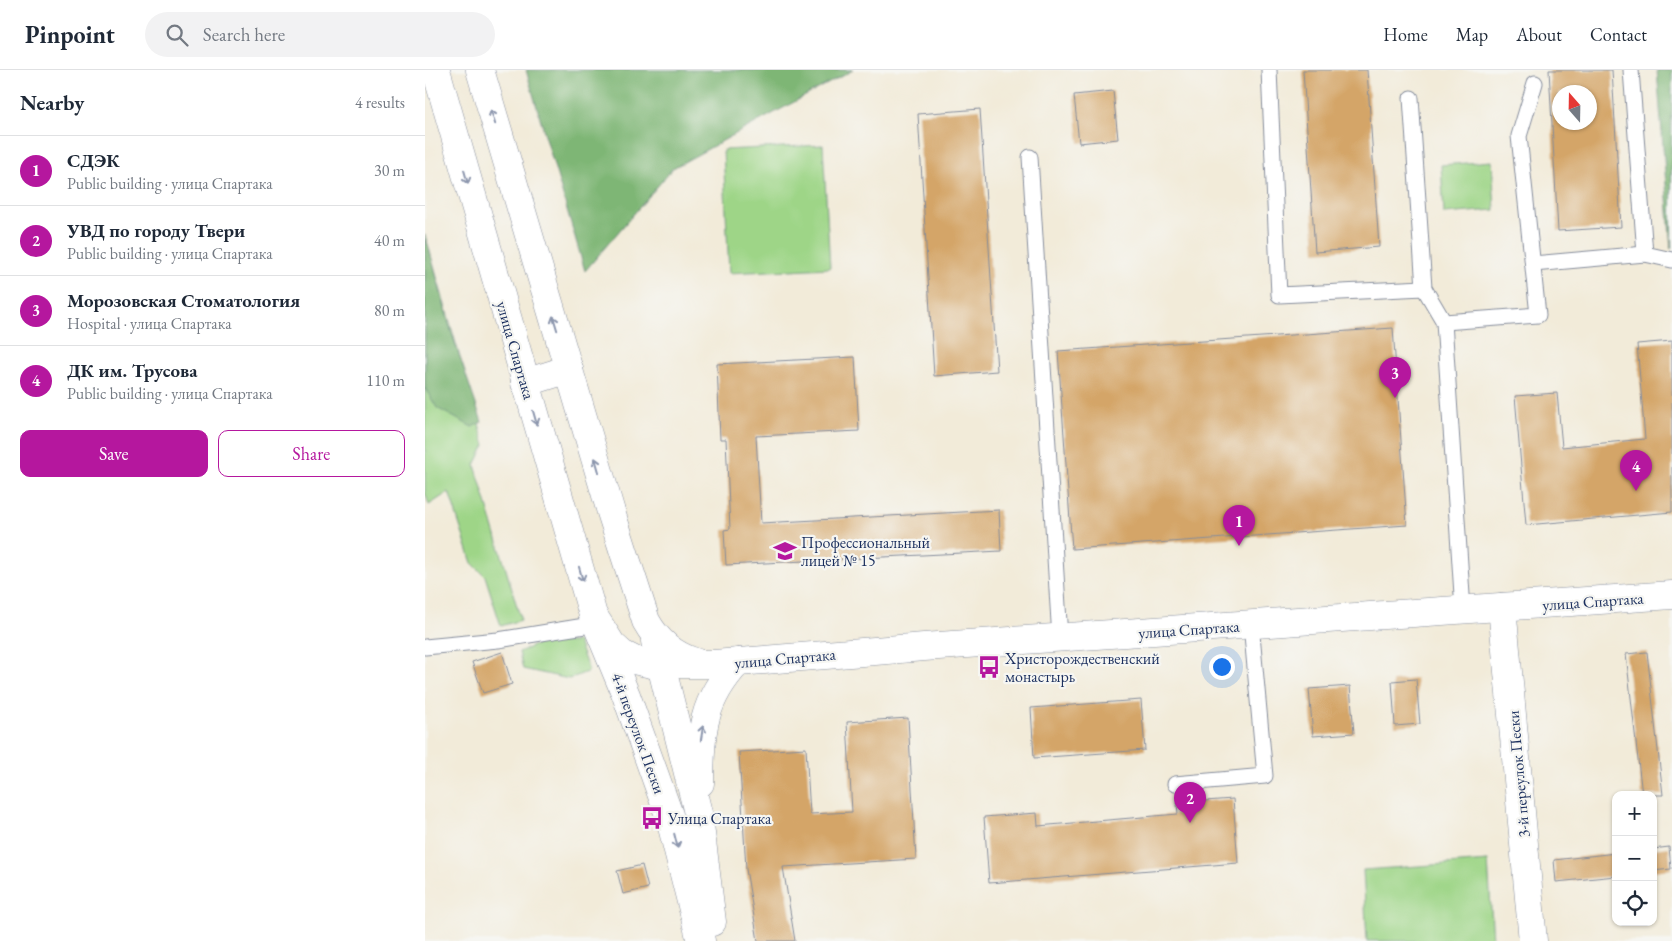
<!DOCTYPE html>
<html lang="en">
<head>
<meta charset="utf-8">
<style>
  body { margin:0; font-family:"EB Garamond",serif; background:#f2f2f3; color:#1f2937 }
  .controls { position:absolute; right:15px; bottom:15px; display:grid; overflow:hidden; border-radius:10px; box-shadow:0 1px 4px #0004 }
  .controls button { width:45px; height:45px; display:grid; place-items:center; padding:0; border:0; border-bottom:1px solid #e0e1e3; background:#fff; color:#1f2937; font:25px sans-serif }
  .compass { position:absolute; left:1127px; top:15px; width:45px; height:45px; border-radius:50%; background:#fff; box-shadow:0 1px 4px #0004; rotate:340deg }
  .you { position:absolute; left:796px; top:596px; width:18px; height:18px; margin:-12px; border:4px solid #fff; border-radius:50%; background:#1a73e8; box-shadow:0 0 0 8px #1a73e833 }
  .badge { display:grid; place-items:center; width:32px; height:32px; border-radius:50%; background:#b5179e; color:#fff; font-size:16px; font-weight:700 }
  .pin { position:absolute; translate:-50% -41px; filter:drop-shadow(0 1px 2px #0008) }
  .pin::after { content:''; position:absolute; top:26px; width:18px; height:15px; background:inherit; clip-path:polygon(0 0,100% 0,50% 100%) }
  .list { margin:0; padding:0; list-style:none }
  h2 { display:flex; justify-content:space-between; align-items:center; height:65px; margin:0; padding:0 20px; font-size:21px }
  h2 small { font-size:16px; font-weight:400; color:#747a83 }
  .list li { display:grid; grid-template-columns:32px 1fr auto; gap:15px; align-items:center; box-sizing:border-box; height:70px; padding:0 20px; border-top:1px solid #e0e1e3 }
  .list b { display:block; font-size:19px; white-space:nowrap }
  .list p { margin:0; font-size:16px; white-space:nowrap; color:#747a83 }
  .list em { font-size:16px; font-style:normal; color:#747a83 }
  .actions { display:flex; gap:10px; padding:15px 20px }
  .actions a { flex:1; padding:11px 0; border:1px solid #b5179e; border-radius:10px; text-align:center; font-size:18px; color:#b5179e }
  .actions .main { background:#b5179e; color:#fff }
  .icon { flex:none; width:28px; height:28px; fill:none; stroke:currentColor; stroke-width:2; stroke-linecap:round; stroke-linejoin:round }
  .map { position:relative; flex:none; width:1247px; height:871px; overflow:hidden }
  header { display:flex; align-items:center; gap:30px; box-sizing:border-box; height:70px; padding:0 25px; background:#fff; border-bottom:1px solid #e0e1e3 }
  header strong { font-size:24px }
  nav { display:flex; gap:28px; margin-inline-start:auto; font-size:18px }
  .search { width:350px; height:45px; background:#f2f2f3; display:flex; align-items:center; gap:12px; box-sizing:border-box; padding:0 18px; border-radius:28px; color:#747a83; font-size:19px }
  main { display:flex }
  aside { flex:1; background:#fff }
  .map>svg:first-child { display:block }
  .green { fill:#9ed587; stroke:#5c8272 }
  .forest { fill:#7eb674; stroke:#4c7269 }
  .building { fill:#d4a568; fill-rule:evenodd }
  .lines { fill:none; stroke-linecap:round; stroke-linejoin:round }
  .service-casing { stroke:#868d9c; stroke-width:17 }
  .minor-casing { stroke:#868d9c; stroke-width:29 }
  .tertiary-casing { stroke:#868d9c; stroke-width:29 }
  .secondary-casing { stroke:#868d9c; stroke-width:29 }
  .service { stroke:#fff; stroke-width:15 }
  .minor { stroke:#fff; stroke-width:28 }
  .tertiary { stroke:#fff; stroke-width:28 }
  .secondary { stroke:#fff; stroke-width:28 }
  .oneway { stroke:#8d97ae }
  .labels { text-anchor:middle; stroke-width:4.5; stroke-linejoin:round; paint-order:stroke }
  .street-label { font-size:16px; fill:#1b2f5e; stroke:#f6f6f2 }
  .poi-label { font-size:16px; fill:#1b2f5e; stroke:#f6f6f2; text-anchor:start }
</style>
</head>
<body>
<header>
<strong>Pinpoint</strong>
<div class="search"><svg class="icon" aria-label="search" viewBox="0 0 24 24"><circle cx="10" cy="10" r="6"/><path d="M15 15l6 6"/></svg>Search here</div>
<nav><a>Home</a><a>Map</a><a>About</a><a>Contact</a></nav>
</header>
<main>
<aside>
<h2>Nearby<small>4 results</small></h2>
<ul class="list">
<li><span class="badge">1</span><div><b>СДЭК</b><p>Public building · улица Спартака</p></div><em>30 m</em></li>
<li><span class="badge">2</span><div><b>УВД по городу Твери</b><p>Public building · улица Спартака</p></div><em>40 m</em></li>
<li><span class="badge">3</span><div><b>Морозовская Стоматология</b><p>Hospital · улица Спартака</p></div><em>80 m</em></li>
<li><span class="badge">4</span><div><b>ДК им. Трусова</b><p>Public building · улица Спартака</p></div><em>110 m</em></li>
</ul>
<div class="actions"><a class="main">Save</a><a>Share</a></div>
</aside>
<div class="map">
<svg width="1247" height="871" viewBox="0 0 1247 871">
  <rect width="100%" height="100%" fill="#f6f6f2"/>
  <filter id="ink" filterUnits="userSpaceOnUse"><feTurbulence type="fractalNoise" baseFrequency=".02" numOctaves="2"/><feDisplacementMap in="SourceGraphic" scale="10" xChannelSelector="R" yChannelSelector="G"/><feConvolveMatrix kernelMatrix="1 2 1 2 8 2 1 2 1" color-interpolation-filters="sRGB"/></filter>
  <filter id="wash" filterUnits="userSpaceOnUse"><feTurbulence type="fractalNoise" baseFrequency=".0096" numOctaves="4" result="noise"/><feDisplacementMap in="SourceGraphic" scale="20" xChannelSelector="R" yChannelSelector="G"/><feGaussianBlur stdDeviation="1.12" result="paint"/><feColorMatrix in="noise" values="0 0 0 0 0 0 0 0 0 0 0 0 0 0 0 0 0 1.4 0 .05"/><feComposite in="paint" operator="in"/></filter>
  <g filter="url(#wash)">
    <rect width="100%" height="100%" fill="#f2ebd9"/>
    <g class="green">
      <path d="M398,75l7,123 -101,5 -6,-123z"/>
      <path d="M1067,91l3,49 -51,4 -3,-49z"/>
      <path d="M0,165l60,210 -10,20 46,155 -20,6 -16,-50 -13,-13 -23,-71 -20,13 -4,-13z"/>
      <path d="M117,572h36l11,29 -20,8 -46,-10 -4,-17z"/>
      <path d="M1063,791l5,80h-126l-4,-71z"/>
    </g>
    <g class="forest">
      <path d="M101,0h327l-180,98 -88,103z"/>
      <path d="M1232,0h15l-1,179z"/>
      <path d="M0,170l3,4 22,84 32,94 -10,5 -35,-19 -12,-20z"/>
    </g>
    <g id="blocks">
      <g class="building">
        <path d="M878,0h64l12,177 -64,5z"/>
        <path d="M1124,0h63l9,157 -63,4zM1134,22h30v30h-30z"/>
        <path d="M688,21l5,48 -39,4 -5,-48z"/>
        <path d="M555,39l17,262 -63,5 -16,-262z"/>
        <path d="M968,258l14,197 -335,24 -14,-198z"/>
        <path d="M1247,271v171l-146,13 -11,-129 42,-3 5,54 83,-8 -8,-95z"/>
        <path d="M430,287l4,74 -103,5 5,87 238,-13 2,41 -275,14 -2,-35 6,-1 -4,-90h-6l-3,-75z"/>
        <path d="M77,582l10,32 -29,9 -11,-31z"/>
        <path d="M1222,582l16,143h-21l-16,-141z"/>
        <path d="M991,609l4,45 -25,2 -3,-45z"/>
        <path d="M925,616l4,47 -41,3 -4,-47z"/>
        <path d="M716,630l4,50 -111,8 -3,-50z"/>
        <path d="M483,648l8,141 -133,8 12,74h-37l-12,-72 -7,-117 67,-4 4,66 42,-2 -5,-90z"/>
        <path d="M808,729l5,64 -249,20 -5,-66 53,-4 1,13 140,-12 -1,-11z"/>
        <path d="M1244,777l2,22 -18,2v-22z"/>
        <path d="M1191,783v23l-60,6 -2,-22z"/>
        <path d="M217,795l6,23 -25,6 -6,-23z"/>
      </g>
    </g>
  </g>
  <g filter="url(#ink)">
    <use href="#blocks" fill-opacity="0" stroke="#868d9c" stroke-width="1"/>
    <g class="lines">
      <defs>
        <g id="service">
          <path d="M844,0l10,225 145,-7"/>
          <path d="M1206,0l14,184"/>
          <path d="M986,28l13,190 20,34 94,-7 -19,-179 16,-53"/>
          <path d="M605,87l30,481"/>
          <path d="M1108,194l112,-10 27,6"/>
          <path d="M1019,252l19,288"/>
          <path d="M0,577l73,-7 99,-16"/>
          <path d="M750,714l90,-8 -14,-152"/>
        </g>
        <path id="minor" d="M1077,537l31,334"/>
        <g id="tertiary">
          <path d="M174,560l27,65 43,120 32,126"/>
          <path d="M230,571l44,176 13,105"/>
          <path d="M275,713c1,-51 1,-81 38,-121"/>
        </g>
        <g id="secondary">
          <path d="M11,0l157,545 19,30 10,9 12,6 18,4h62l210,-17 748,-52"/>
          <path d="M55,0l131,442 35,109c11,20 26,34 49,41"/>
          <path d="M100,313l44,-14"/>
        </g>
      </defs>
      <use href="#service" class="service-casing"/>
      <use href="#minor" class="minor-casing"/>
      <use href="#tertiary" class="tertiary-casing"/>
      <use href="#secondary" class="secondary-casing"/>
      <use href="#service" class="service"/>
      <use href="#minor" class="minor"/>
      <use href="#tertiary" class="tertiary"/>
      <use href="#secondary" class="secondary"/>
    </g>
    <defs><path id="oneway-shaft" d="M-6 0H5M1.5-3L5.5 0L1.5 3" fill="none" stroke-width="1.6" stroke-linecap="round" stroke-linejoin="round" transform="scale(1.25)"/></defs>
    <g class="oneway">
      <use href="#oneway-shaft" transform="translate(68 47) rotate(-107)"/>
      <use href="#oneway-shaft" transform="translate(41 107) rotate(74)"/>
      <use href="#oneway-shaft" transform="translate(130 253) rotate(-107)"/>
      <use href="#oneway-shaft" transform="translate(110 348) rotate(74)"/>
      <use href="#oneway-shaft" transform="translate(172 395) rotate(-106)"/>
      <use href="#oneway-shaft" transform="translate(156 504) rotate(74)"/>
      <use href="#oneway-shaft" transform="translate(277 663) rotate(-81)"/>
      <use href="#oneway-shaft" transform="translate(251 771) rotate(76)"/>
    </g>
  </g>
  <defs>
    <symbol id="university-bare" viewBox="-9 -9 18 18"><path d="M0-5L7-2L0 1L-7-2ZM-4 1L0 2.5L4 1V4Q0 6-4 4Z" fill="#b5179e" stroke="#f6f6f2" stroke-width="2.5" paint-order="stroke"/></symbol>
    <symbol id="bus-bare" viewBox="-9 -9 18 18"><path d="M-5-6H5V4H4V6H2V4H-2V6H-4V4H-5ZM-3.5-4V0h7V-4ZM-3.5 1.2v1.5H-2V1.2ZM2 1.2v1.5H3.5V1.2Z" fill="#b5179e" stroke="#f6f6f2" stroke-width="2.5" paint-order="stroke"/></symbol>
  </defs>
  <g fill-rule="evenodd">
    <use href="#university-bare" x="344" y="465" width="32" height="32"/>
    <use href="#bus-bare" x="548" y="581" width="32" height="32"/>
    <use href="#bus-bare" x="211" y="732" width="32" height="32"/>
  </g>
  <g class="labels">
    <g class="street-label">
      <text transform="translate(91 280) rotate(74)" y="6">улица Спартака</text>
      <text transform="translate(1168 531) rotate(-4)" y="6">улица Спартака</text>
      <text transform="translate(764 559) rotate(-4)" y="6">улица Спартака</text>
      <text transform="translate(360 588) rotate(-5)" y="6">улица Спартака</text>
      <text transform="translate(214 663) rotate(70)" y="6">4-й переулок Пески</text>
      <text transform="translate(1093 704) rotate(-95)" y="6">3-й переулок Пески</text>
    </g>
    <g class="poi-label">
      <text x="376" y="478">Профессиональный<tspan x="376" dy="18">лицей № 15</tspan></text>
      <text x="580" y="594">Христорождественский<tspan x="580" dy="18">монастырь</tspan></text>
      <text x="243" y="754">Улица Спартака</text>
    </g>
  </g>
</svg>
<div class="controls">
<button>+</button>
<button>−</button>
<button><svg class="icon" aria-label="locate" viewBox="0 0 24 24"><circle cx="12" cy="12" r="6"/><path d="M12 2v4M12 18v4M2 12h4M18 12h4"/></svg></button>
</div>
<svg class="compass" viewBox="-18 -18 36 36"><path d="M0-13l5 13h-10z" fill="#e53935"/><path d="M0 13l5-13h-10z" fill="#747a83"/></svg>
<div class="you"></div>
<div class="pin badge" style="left:814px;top:476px">1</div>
<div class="pin badge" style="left:765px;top:753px">2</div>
<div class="pin badge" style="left:970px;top:328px">3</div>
<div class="pin badge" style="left:1211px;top:421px">4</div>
</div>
</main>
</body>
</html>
